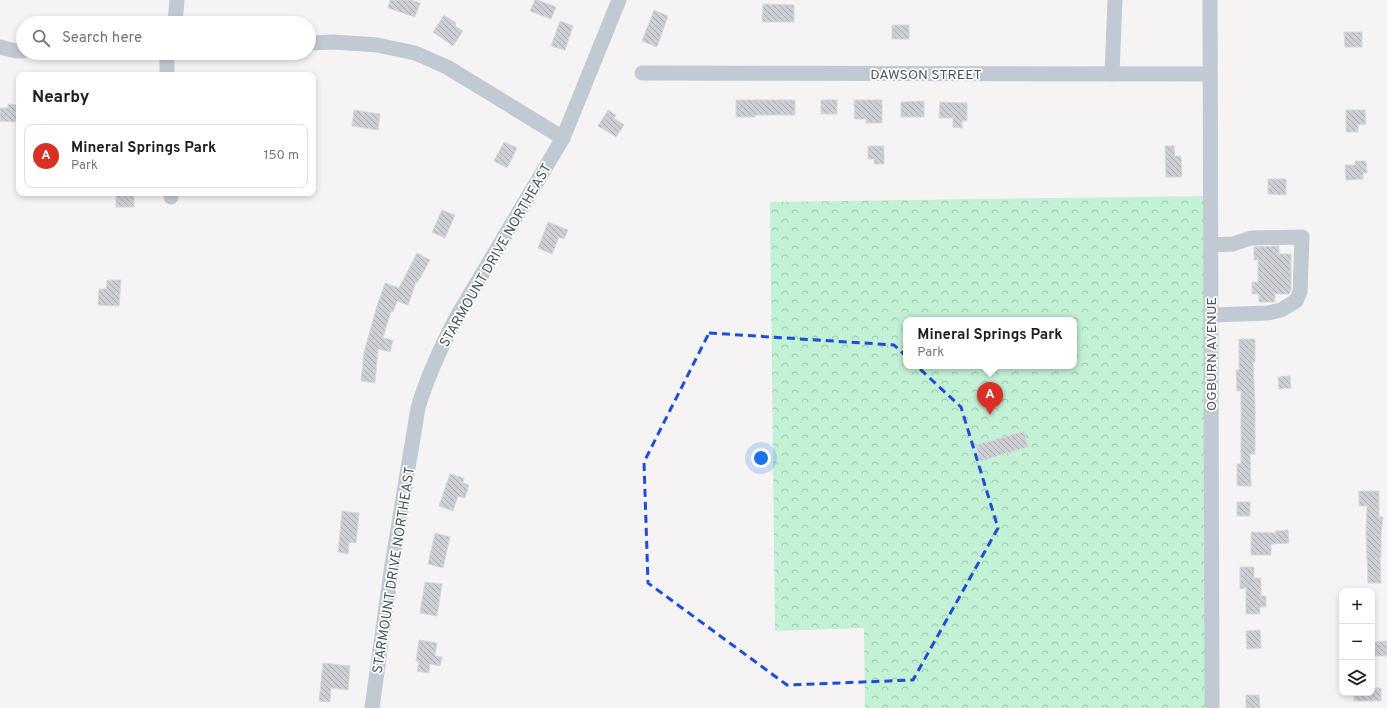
<!DOCTYPE html>
<html lang="en">
<head>
<meta charset="utf-8">
<style>
  body { margin:0; font-family:Overpass,sans-serif; background:#f6f6f6; color:#202124 }
  .controls { position:absolute; right:12px; bottom:12px; display:grid; overflow:hidden; border-radius:8px; box-shadow:0 2px 6px #0003 }
  .controls button { width:36px; height:36px; display:grid; place-items:center; padding:0; border:0; border-bottom:1px solid #e0e0e0; background:#fff; color:#202124; font:20px sans-serif }
  .you { position:absolute; left:761px; top:458px; width:14px; height:14px; margin:-10px; border:3px solid #fff; border-radius:50%; background:#1a73e8; box-shadow:0 0 0 6px #1a73e833 }
  .badge { display:grid; place-items:center; width:26px; height:26px; border-radius:50%; background:#d93025; color:#fff; font-size:13px; font-weight:700 }
  .pin { position:absolute; translate:-50% -33px; filter:drop-shadow(0 1px 2px #0008) }
  .pin::after { content:''; position:absolute; top:21px; width:14px; height:12px; background:inherit; clip-path:polygon(0 0,100% 0,50% 100%) }
  .popup { position:absolute; left:903px; top:317px; width:174px; height:52px; box-sizing:border-box; display:grid; place-content:center; border-radius:8px; background:#fff; filter:drop-shadow(0 1px 3px #0005); font-size:13px; white-space:nowrap; color:#757577 }
  .popup b { font-size:15px; color:#202124 }
  .popup::after { content:''; position:absolute; left:50%; top:100%; margin-left:-8px; border:8px solid transparent; border-top-color:#fff }
  .list { margin:0; padding:0; list-style:none }
  h2 { display:flex; justify-content:space-between; align-items:center; height:52px; margin:0; padding:0 16px; font-size:17px }
  h2 small { font-size:13px; font-weight:400; color:#757577 }
  .list li { display:grid; grid-template-columns:26px 1fr auto; gap:12px; align-items:center; box-sizing:border-box; height:64px; margin:0 8px 8px; padding:0 8px; border:1px solid #e0e0e0; border-radius:8px }
  .list b { display:block; font-size:15px; white-space:nowrap }
  .list p { margin:0; font-size:13px; white-space:nowrap; color:#757577 }
  .list em { font-size:13px; font-style:normal; color:#757577 }
  .icon { flex:none; width:22px; height:22px; fill:none; stroke:currentColor; stroke-width:2; stroke-linecap:round; stroke-linejoin:round }
  .map { position:relative; flex:none; width:1387px; height:708px; overflow:hidden }
  .search { position:absolute; background:#fff; box-shadow:0 2px 6px #0003; left:16px; top:16px; width:300px; height:44px; display:flex; align-items:center; gap:10px; box-sizing:border-box; padding:0 14px; border-radius:22px; color:#757577; font-size:15px }
  .panel { position:absolute; background:#fff; box-shadow:0 2px 6px #0003; left:16px; top:72px; width:300px; height:124px; border-radius:8px }
  .map>svg:first-child { display:block }
  .park { fill:url(#park-crowns); fill-rule:evenodd }
  .building { fill:url(#building-back-hatch); stroke:#d7d9de }
  .lines { fill:none; stroke-linecap:round; stroke-linejoin:round }
  .minor { stroke:#c1cad2; stroke-width:15 }
  .marked { fill:none; stroke:#1d4ed8; stroke-width:3; stroke-dasharray:8 5; stroke-linejoin:round }
  .labels { text-anchor:middle; stroke-width:3.5; stroke-linejoin:round; paint-order:stroke }
  .street-label { font-size:14px; fill:#4a5661; stroke:#fff }
</style>
</head>
<body>
<div class="map">
<svg width="1387" height="708" viewBox="0 0 1387 708">
  <defs>
    <pattern id="park-crowns" width="20" height="18" patternUnits="userSpaceOnUse"><rect width="20" height="18" fill="#c3f1d5"/><path d="M2 6a3 3 0 1 1 6 0M12 15a3 3 0 1 1 6 0" fill="none" stroke="#a0c6b0"/></pattern>
    <pattern id="building-back-hatch" width="6" height="6" patternUnits="userSpaceOnUse"><rect width="6" height="6" fill="#cdcfd5"/><path d="M-1 5l2 2M0 0l6 6M5-1l2 2" fill="none" stroke="#a8abb0"/></pattern>
  </defs>
  <rect width="100%" height="100%" fill="#f5f3f3"/>
  <path class="park" d="M1207,196l2,512h-344l-1,-80 -89,3 -5,-429zM906,320h168v46h-168z"/>
  <g class="building">
    <path d="M390,0h21l9,3 -5,14 -27,-9z"/>
    <path d="M535,0h3l18,7 -5,12 -21,-8z"/>
    <path d="M763,4l31,1v17h-32z"/>
    <path d="M654,10l14,6 -11,31 -15,-6z"/>
    <path d="M444,15l12,8 -1,3 8,5 -10,15 -20,-14z"/>
    <path d="M560,21l13,5 -8,24 -14,-4z"/>
    <rect x="892" y="25" width="17" height="14"/>
    <path d="M1344,32h18v15h-17z"/>
    <path d="M736,100h59v15h-39l-1,2h-19z"/>
    <rect x="821" y="100" width="16" height="14"/>
    <path d="M854,100h28v23h-16v-4h-11z"/>
    <path d="M924,101v16h-23v-15z"/>
    <path d="M940,102l27,1v18h-5v7l-9,-1v-9h-14z"/>
    <path d="M8,104l11,1v17l-19,-1v-13h8z"/>
    <path d="M354,110l26,4 -2,16 -26,-4z"/>
    <path d="M608,110l8,5 -2,3 10,7 -8,12 -18,-11z"/>
    <path d="M1346,110h19l1,14 -8,1v7h-12z"/>
    <path d="M504,142l13,6 -10,20 -13,-7z"/>
    <path d="M868,146h16v18h-10v-5h-6z"/>
    <path d="M1165,146h9l1,10h6l1,21h-16z"/>
    <path d="M1355,161h11l1,12h-4v6l-17,1 -1,-15h10z"/>
    <path d="M1268,179h18v16l-18,-1z"/>
    <rect x="116" y="193" width="18" height="14"/>
    <path d="M442,210l13,5 -10,23 -13,-6z"/>
    <path d="M548,222l20,8 -4,9 -5,-2 -7,17 -14,-6z"/>
    <path d="M1279,246v8h12v36l-2,4h-14v8h-16v-8h-7v-12h6v-22h-4v-13z"/>
    <path d="M417,253l13,7 -13,23 -1,-1 -8,23 -11,-4 -4,11 -2,-1 -8,27 10,2 -3,12 -12,-3 -3,34 -14,-2 3,-29 13,-46 8,-23 14,5z"/>
    <path d="M107,280h14l-2,26 -21,-1 1,-16h7z"/>
    <path d="M1239,339h16v23h-2l2,40v52h-5l1,32h-14v-22h4v-73h-4l-1,-21h3z"/>
    <path d="M1290,376l1,12 -12,1 -1,-12z"/>
    <path d="M1024,431l4,16 -48,14 -4,-16z"/>
    <path d="M450,474l14,4 -1,5 6,2 -4,13 -7,-2 -5,15 -14,-5z"/>
    <path d="M1359,491h20v26h4l-2,16v24h-1l1,26h-13l-2,-51 1,-26h-8z"/>
    <rect x="1237" y="502" width="13" height="14"/>
    <path d="M342,511l17,2 -3,30 -7,-1 -1,12 -10,-2z"/>
    <path d="M1288,530l1,13 -18,1v11h-20v-23l25,1v-2z"/>
    <path d="M435,533l15,4 -7,31 -15,-4z"/>
    <path d="M1240,567h14v11h7v18h5v11h-6v7h-14v-26l-6,1z"/>
    <path d="M425,582l17,2 -5,32 -17,-3z"/>
    <path d="M1260,630l1,18 -14,1 -1,-18z"/>
    <path d="M419,640l18,3 -2,13 7,1 -2,9 -10,-2 -1,9 -12,-2 2,-9 -3,-1z"/>
    <path d="M1387,641v15h-15v-14z"/>
    <path d="M323,663l27,3 -2,24 -17,-2 -1,14 -11,-1z"/>
    <path d="M1372,688h9v13h-27v-8h18z"/>
    <path d="M1246,695h13l1,13h-14z"/>
  </g>
  <g class="lines">
    <g class="minor">
      <path d="M1210,0l2,708"/>
      <path d="M175,23l2,-23"/>
      <path d="M309,43l25,-1 43,3 38,8 32,14 116,71"/>
      <path d="M0,47l16,4h7"/>
      <path d="M167,53v22"/>
      <path d="M642,73l568,1"/>
      <path d="M1112,74l3,-74"/>
      <path d="M171,193v4"/>
      <path d="M1211,245l22,-1 18,-6 51,-1 -2,55 -4,9 -15,9 -13,3 -57,2"/>
      <path d="M372,708l19,-137 27,-163c9,-31 23,-61 38,-90l107,-180 56,-138"/>
    </g>
  </g>
  <path class="marked" d="M709,333l185,12 67,62 37,121 -85,152 -126,5 -139,-102 -4,-121z"/>
  <g class="labels">
    <g class="street-label">
      <text x="926" y="79">DAWSON STREET</text>
      <text transform="translate(495 255) rotate(-60)" y="5">STARMOUNT DRIVE NORTHEAST</text>
      <text transform="translate(1211 354) rotate(-90)" y="5">OGBURN AVENUE</text>
      <text transform="translate(393 570) rotate(-81)" y="5">STARMOUNT DRIVE NORTHEAST</text>
    </g>
  </g>
</svg>
<div class="controls">
<button>+</button>
<button>−</button>
<button><svg class="icon" aria-label="layers" viewBox="0 0 24 24"><path d="M12 4l9 5-9 5-9-5zM3 14l9 5 9-5"/></svg></button>
</div>
<div class="you"></div>
<div class="pin badge" style="left:990px;top:415px">A</div>
<div class="popup"><b>Mineral Springs Park</b>Park</div>
<div class="search"><svg class="icon" aria-label="search" viewBox="0 0 24 24"><circle cx="10" cy="10" r="6"/><path d="M15 15l6 6"/></svg>Search here</div>
<section class="panel">
<h2>Nearby<small></small></h2>
<ul class="list">
<li><span class="badge">A</span><div><b>Mineral Springs Park</b><p>Park</p></div><em>150 m</em></li>
</ul>
</section>
</div>
</body>
</html>
